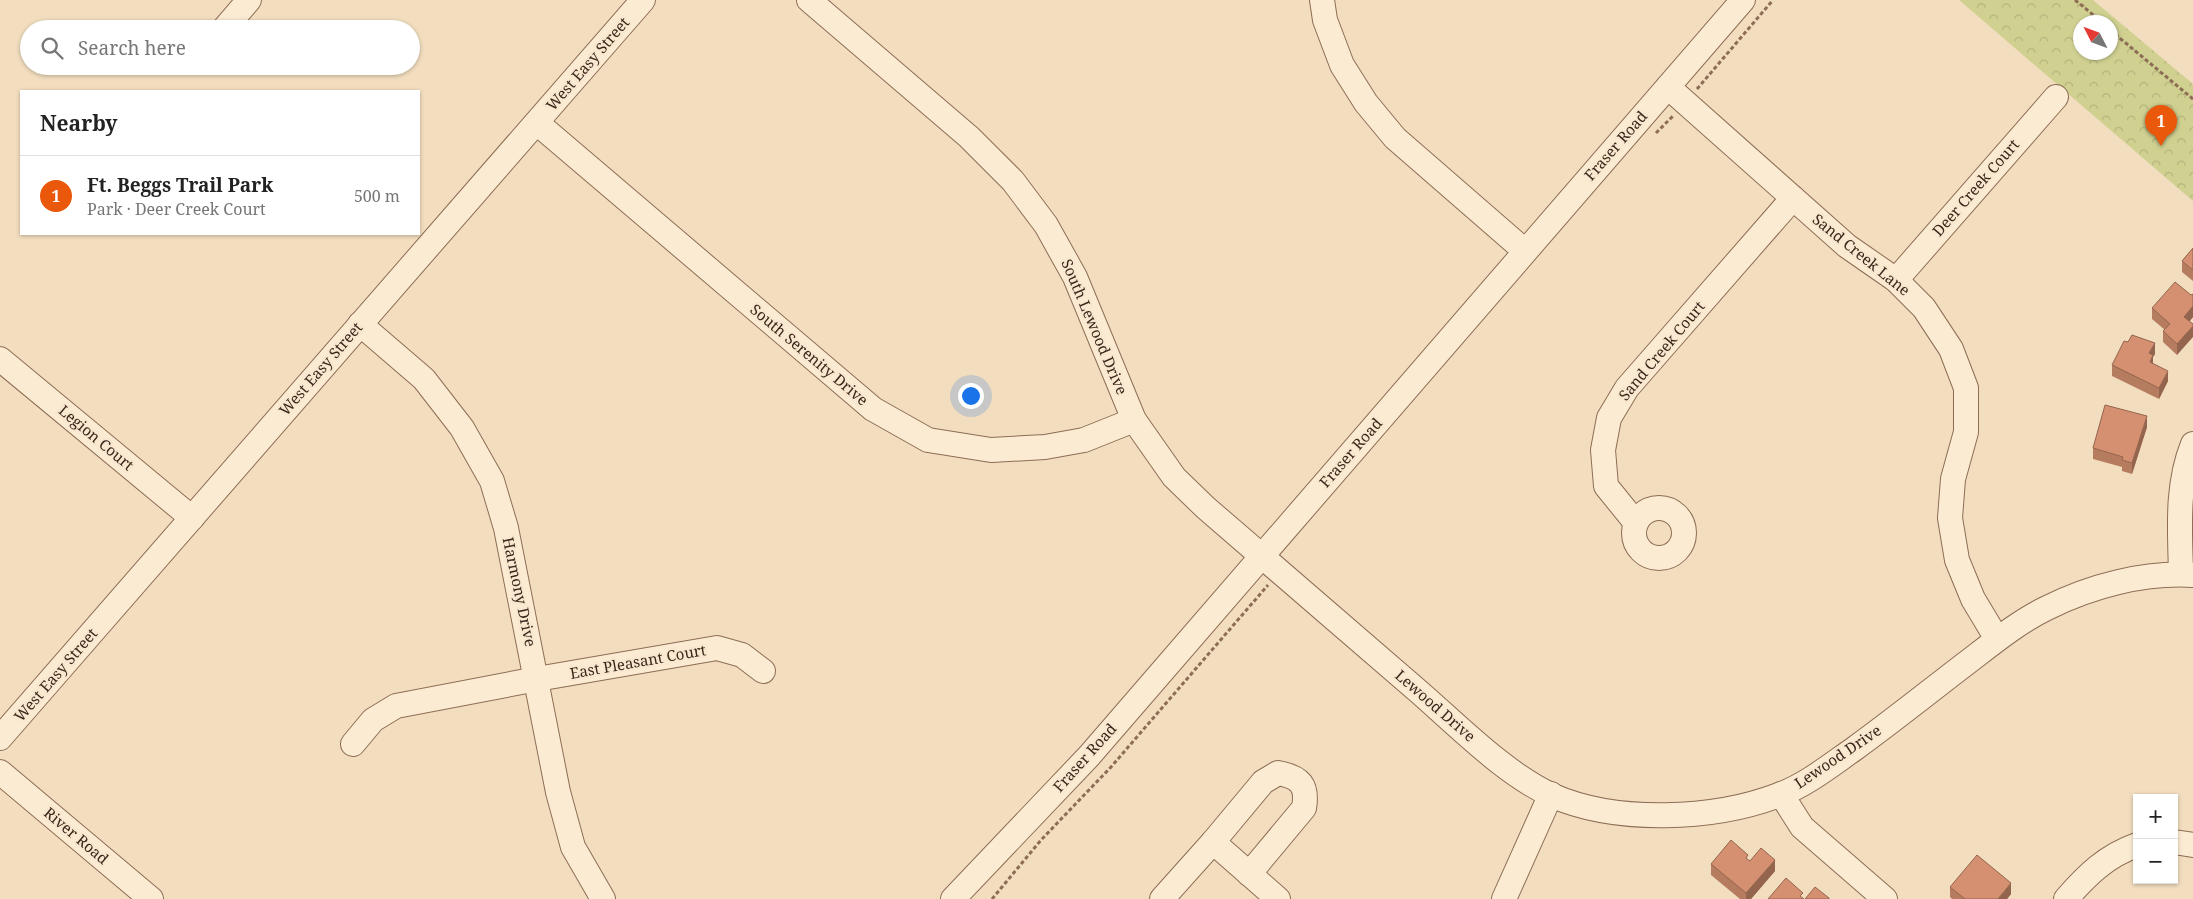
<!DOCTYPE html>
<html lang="en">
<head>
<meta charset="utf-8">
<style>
  body { margin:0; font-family:"Noto Serif",serif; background:#f2f2f2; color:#222 }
  .controls { position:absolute; right:15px; bottom:15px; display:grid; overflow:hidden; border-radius:0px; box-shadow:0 1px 4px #0004 }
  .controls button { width:45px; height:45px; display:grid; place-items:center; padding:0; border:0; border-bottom:1px solid #e0e0e0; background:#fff; color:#222; font:25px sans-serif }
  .compass { position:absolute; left:2073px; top:15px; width:45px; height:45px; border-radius:50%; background:#fff; box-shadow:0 1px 4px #0004; rotate:312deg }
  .you { position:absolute; left:970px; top:395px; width:18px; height:18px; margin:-12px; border:4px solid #fff; border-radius:50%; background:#1a73e8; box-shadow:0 0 0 8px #1a73e833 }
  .badge { display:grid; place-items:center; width:32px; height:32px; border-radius:50%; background:#ea580c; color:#fff; font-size:16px; font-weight:700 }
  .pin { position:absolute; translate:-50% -41px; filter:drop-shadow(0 1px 2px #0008) }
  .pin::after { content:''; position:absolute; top:26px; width:18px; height:15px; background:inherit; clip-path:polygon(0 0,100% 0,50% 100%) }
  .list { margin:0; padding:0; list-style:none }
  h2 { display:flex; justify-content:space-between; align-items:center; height:65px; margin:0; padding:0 20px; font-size:21px }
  h2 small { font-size:16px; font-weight:400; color:#767676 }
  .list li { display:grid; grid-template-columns:32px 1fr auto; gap:15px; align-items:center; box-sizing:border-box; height:80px; padding:0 20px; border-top:1px solid #e0e0e0 }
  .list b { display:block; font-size:19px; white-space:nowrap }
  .list p { margin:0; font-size:16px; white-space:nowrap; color:#767676 }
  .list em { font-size:16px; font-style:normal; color:#767676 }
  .icon { flex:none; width:28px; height:28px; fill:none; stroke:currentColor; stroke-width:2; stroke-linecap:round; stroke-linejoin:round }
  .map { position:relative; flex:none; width:2193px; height:899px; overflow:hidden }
  .search { position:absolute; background:#fff; box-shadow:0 1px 4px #0004; left:20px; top:20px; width:400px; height:55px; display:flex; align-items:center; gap:12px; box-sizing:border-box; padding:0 18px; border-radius:28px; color:#767676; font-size:19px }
  .panel { position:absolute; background:#fff; box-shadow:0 1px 4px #0004; left:20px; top:90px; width:400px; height:145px; border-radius:0px }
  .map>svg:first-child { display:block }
  .park { fill:url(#park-crowns); fill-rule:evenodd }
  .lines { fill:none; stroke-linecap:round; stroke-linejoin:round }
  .minor-casing { stroke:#8d6d55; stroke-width:26 }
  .path { stroke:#8d6d55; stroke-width:3; stroke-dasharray:4 2.5; stroke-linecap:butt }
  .minor { stroke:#fcebd3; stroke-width:24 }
  .wall { fill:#b67c60 }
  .shaded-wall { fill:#94654e }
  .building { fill:#d49070; stroke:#94654e }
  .labels { text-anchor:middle; stroke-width:5; stroke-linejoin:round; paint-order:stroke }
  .street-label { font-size:15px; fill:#3a271b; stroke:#f9e8cf }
</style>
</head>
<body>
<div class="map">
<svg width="2193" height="899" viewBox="0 0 2193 899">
  <defs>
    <pattern id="park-crowns" width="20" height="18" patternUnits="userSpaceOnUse" patternTransform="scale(1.25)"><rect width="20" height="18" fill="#d0d191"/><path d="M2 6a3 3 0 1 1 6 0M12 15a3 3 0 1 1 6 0" fill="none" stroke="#b3b37c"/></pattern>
  </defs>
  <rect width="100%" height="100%" fill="#f2ddbe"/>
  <path class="park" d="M1959,0h134l100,84v117zM2080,22h30v30h-30z"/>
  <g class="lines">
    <defs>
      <g id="minor">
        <path d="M809,0l160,137 44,44 33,44 29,52 59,143 40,57 32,31c70,61 141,122 212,183 39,34 86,82 133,104 65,29 163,25 228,0 27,-10 52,-30 75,-46 36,-26 71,-54 106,-81 28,-21 56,-45 87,-60 44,-22 97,-36 146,-33"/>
        <path d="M1322,0l3,20 17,45 24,38 29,35 130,113"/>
        <path d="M224,29l25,-29"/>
        <path d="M1668,87l179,159 49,34 28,28 27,41 15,39v44l-13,47 -3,39 7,42 16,39 24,40"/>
        <path d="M537,123l336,286 55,31 63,10 54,-3 39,-7 50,-20"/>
        <path d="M1896,280l160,-183"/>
        <path d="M360,324l64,55 38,49 30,53 14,47 52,264 15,55 30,52"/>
        <path d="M0,359l192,159"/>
        <circle cx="1659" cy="533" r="25"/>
        <path d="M1636,523l-30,-37 -3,-36 6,-32 18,-30 166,-190"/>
        <path d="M2181,574c-1,-44 -5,-88 12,-130"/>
        <path d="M0,738l643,-738"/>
        <path d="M353,744l20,-24 23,-14 141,-27 180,-31 25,7 21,16"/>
        <path d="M0,772l151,127"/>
        <path d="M1781,794l21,33 83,72"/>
        <path d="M1213,842l50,-60 15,-9c22,4 30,12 26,35l-55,66"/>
        <path d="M2174,842l19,3"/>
        <path d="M953,899l136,-143 654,-756"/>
        <path d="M1162,899l51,-57 65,57"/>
        <path d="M1504,899l47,-105"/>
        <path d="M2066,899c21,-24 40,-43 71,-54"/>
      </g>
    </defs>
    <use href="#minor" class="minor-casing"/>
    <g class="path">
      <path d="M2075,0l27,22"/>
      <path d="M2110,30l83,69"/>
      <path d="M1697,89l76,-89"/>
      <path d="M1656,133l17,-17"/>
      <path d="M992,899l49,-59 70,-73 157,-182"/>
    </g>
    <use href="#minor" class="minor"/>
  </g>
  <g class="wall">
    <path d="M2193,248v33l-11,-9v-11z"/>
    <path d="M2193,294v23l-3,4 -13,34 -14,-13v-11l2,-1 -13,-11v-11l39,-13z"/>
    <path d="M2155,354l-2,3v6l15,18 -9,18 -47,-23v-11z"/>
    <path d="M2147,427l-15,47 -10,-3v-4l-29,-8v-11z"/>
    <path d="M1748,860l27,11 -24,28h-11l-29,-24v-11z"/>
    <path d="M1950,887l61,7 -4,5h-55l-2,-2z"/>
  </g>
  <g class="shaded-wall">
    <path d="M2193,306v11l-9,10v-10z"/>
    <path d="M2193,326v11l-16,18v-11z"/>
    <path d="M2155,343v11l-2,3v9l-3,7 -1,-20z"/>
    <path d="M2168,371v10l-9,18v-11z"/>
    <path d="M2147,416v11l-15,47v-11z"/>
    <path d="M1775,860v11l-24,28h-5v-6z"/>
    <path d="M2011,883v11l-4,5h-9z"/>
  </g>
  <g class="building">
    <path d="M2193,248v22l-11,-9z"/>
    <path d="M2175,282l16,13 2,-1v12l-9,11 9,7v2l-16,18 -14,-13 7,-7 -18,-16z"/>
    <path d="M2132,335l23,8 -6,10 4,2 -3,7 18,9 -9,17 -47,-23 12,-24 4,1z"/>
    <path d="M2105,405l42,11 -15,47 -10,-3 1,-3 -30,-9z"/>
    <path d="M1731,840l17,15 -2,3 4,3 11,-13 14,12 -29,33 -35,-29z"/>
    <path d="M1977,855l34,28 -13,16h-33l-15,-12z"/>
    <path d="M1786,878l17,15 -3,3 4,3h-36z"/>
    <path d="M1815,887l14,11v1h-24z"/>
  </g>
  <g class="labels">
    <g class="street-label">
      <text transform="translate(588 64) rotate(-49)" y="5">West Easy Street</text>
      <text transform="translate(1616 146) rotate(-49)" y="5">Fraser Road</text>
      <text transform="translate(1976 188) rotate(-49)" y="5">Deer Creek Court</text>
      <text transform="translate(1861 255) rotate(39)" y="5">Sand Creek Lane</text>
      <text transform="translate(1094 327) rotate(67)" y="5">South Lewood Drive</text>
      <text transform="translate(1662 351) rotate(-50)" y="5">Sand Creek Court</text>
      <text transform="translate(809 355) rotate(40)" y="5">South Serenity Drive</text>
      <text transform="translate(321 369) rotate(-49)" y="5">West Easy Street</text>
      <text transform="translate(96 438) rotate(40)" y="5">Legion Court</text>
      <text transform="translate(1351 453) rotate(-49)" y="5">Fraser Road</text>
      <text transform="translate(519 592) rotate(78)" y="5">Harmony Drive</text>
      <text transform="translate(638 662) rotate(-10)" y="5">East Pleasant Court</text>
      <text transform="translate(56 675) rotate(-49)" y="5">West Easy Street</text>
      <text transform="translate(1435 706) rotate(41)" y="5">Lewood Drive</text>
      <text transform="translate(1838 757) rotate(-34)" y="5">Lewood Drive</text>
      <text transform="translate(1085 758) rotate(-48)" y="5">Fraser Road</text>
      <text transform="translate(76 836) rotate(40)" y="5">River Road</text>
    </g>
  </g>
</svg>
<div class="controls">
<button>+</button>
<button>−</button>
</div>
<svg class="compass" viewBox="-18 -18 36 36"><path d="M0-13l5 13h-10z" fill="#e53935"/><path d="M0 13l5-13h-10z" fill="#767676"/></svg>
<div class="you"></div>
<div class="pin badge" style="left:2161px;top:146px">1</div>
<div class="search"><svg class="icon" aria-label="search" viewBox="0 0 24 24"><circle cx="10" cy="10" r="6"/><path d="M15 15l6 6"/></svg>Search here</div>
<section class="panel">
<h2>Nearby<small></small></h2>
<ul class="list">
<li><span class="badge">1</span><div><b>Ft. Beggs Trail Park</b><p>Park · Deer Creek Court</p></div><em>500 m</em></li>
</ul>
</section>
</div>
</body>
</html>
